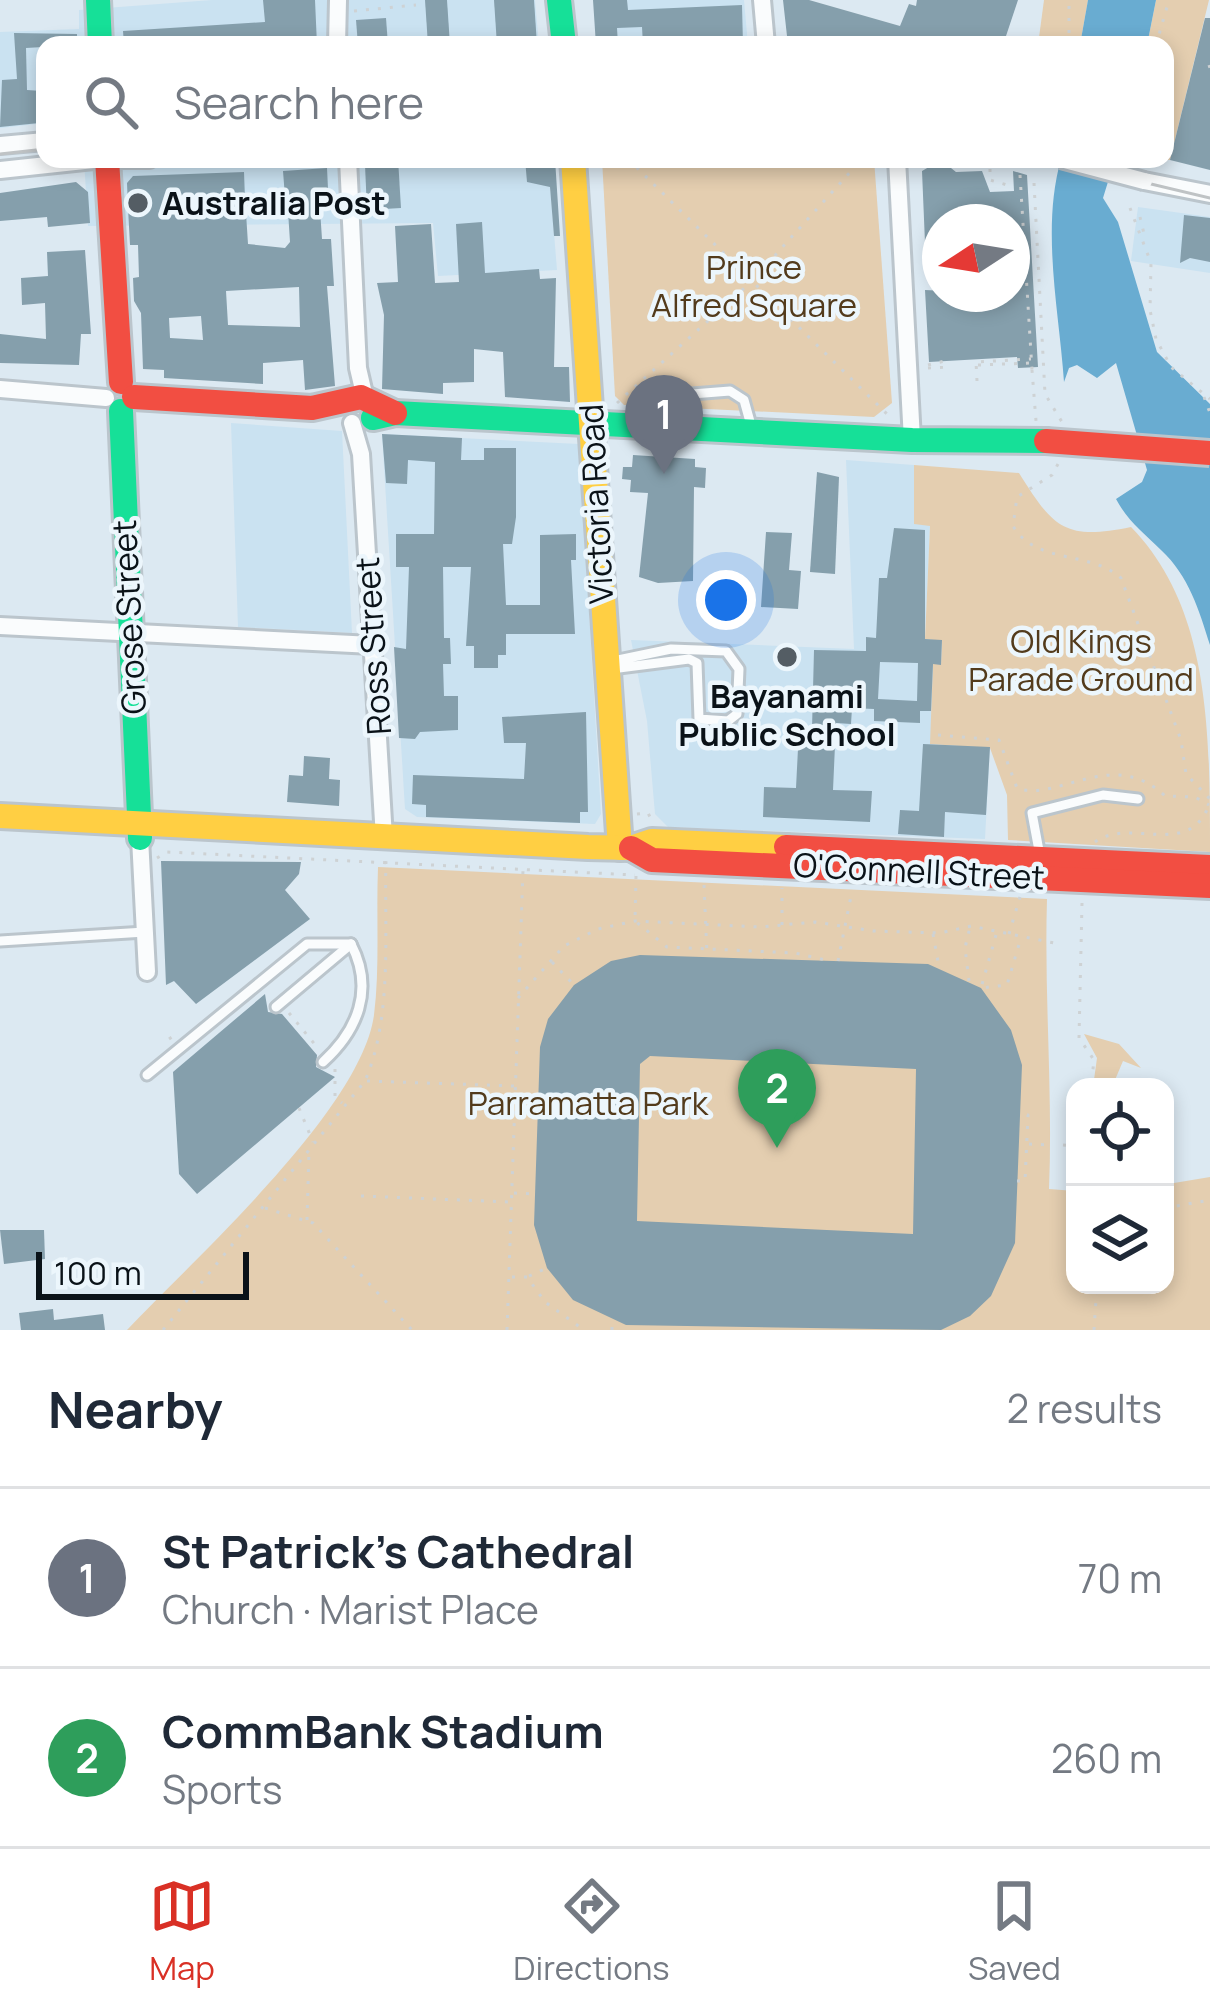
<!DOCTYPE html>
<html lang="en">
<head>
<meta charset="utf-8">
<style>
  body { margin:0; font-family:Manrope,sans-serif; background:#f6f6f7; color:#1f2937 }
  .controls { position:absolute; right:36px; bottom:36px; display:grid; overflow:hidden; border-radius:24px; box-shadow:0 6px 18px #0003 }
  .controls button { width:108px; height:108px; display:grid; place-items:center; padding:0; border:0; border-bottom:3px solid #e0e1e3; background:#fff; color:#1f2937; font:60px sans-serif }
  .compass { position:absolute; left:922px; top:204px; width:108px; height:108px; border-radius:50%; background:#fff; box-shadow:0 6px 18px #0003; rotate:258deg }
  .scale { position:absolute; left:36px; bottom:30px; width:213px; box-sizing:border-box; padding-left:12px; border:6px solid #0a1218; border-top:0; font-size:33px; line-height:42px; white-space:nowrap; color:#0a1218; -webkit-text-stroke:9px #ecf6fc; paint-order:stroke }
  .you { position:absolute; left:726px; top:600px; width:42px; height:42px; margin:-30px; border:9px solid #fff; border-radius:50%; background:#1a73e8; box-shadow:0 0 0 18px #1a73e833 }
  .badge { display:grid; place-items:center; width:78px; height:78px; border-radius:50%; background:#d93025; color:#fff; font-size:39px; font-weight:700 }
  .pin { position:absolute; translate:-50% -99px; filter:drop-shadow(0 3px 6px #0008) }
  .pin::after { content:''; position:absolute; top:63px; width:42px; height:36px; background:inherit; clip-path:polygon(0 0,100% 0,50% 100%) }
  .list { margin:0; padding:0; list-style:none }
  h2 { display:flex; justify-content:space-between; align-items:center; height:156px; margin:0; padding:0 48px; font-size:51px }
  h2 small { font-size:39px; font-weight:400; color:#747a83 }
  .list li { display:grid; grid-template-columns:78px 1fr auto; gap:36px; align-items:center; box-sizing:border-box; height:180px; padding:0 48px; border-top:3px solid #e0e1e3 }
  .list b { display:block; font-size:45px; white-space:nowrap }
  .list p { margin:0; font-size:39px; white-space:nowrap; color:#747a83 }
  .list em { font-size:39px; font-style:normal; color:#747a83 }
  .icon { flex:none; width:66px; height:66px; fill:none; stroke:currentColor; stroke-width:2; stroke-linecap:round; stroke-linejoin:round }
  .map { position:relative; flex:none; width:1210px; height:1330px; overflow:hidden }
  .search { position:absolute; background:#fff; box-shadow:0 6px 18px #0003; left:36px; right:36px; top:36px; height:132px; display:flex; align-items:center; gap:30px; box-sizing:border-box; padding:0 42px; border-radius:24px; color:#747a83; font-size:45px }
  .sheet { height:516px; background:#fff }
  nav { display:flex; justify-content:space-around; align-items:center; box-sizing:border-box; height:168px; border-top:3px solid #e0e1e3; background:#fff; font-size:33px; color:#747a83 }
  nav a { display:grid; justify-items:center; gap:6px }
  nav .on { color:#d93025 }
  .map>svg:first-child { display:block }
  .built { fill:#cae2f1 }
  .green { fill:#e4ceb0 }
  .water { fill:#69acd1 }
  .building { fill:#859fac; fill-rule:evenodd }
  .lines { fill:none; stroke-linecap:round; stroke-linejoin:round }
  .lane-casing { stroke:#bbc5cc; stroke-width:15 }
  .street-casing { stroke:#bbc5cc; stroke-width:22 }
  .fast-casing { stroke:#bbc5cc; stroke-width:30 }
  .slow-casing { stroke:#bbc5cc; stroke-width:30 }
  .jam-casing { stroke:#bbc5cc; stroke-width:30 }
  .path { stroke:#ced2d4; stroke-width:3; stroke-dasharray:3 9; stroke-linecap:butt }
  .lane { stroke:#fafcfd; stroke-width:9 }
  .street { stroke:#fafcfd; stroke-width:16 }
  .fast { stroke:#16e098; stroke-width:24 }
  .slow { stroke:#ffcf43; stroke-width:24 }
  .jam { stroke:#f24e42; stroke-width:24 }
  .tram { stroke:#bfc3c5; stroke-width:3 }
  .street-bridge-casing { stroke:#bbc5cc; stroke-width:22; stroke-linecap:butt }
  .jam-bridge-casing { stroke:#bbc5cc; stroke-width:30; stroke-linecap:butt }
  .path-bridge { stroke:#ced2d4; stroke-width:3; stroke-dasharray:3 9; stroke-linecap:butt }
  .street-bridge { stroke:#fafcfd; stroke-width:16 }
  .jam-bridge { stroke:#f24e42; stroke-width:24 }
  .poi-dot { fill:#545d64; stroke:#ecf6fc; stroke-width:4.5 }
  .labels { text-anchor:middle; stroke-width:9; stroke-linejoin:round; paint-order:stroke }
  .poi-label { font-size:33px; font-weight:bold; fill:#0a1218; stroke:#ecf6fc; text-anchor:start }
  .park-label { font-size:33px; fill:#533b1c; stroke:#ecf6fc }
  .street-label { font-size:33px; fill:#0a1218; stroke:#ecf6fc }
</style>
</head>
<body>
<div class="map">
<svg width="1210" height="1330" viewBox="0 0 1210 1330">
  <rect width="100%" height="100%" fill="#dce9f2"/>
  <g class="built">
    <path d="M212,0h323l4,45h-494v78l-45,5v-96l79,-3v-19z"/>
    <path d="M594,0h150l4,45h-152z"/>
    <path d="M84,159h464l9,111 -119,6 -5,-53 -345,3z"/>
    <path d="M1138,207l72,10v56l-79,-12z"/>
    <path d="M231,423l111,8 10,202 -114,-6z"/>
    <path d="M382,434l197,10 22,370 -6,10 -178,-7 -12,-8z"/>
    <path d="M846,460l68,5v58l16,2 -5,114 17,1 -11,104 59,3 -5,92 -317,-12 -13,-13 -8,-93 -16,-81 223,9z"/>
  </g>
  <g class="green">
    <path d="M1044,0h44l-8,45h-42z"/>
    <path d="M1156,0h53l-39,160 -16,-1h11v-114h-18z"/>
    <path d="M602,159h272l18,244 -18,14 -250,-12 -9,-9z"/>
    <path d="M914,465l105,8c34,54 45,68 112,54 79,81 79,204 79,325l-202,-12 -1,-45 -17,-47 -60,-4 3,-80h8l1,-23 -17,-2 5,-113 -16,-2z"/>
    <path d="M378,867l669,32c-3,97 6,192 2,290l26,2v94h90v-109l3,8 42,-7v153h-1083c67,-71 234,-220 247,-315 6,-48 2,-99 4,-148z"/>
    <path d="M1084,1034l35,10 22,24 -18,-7 -11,26h-19l4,-29z"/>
  </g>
  <g class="water">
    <path d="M1088,0h68l-9,45h-67z"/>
    <path d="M1061,159h54l-12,39 15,24 39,130 53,52v241c-11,-35 -21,-69 -49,-95 -19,-19 -32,-27 -45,-51l26,-17 5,-12 -31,-107 -19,15 -20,-13 -8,3 -5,14c-5,-72 -23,-153 -3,-223z"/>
  </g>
  <g class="building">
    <path d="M263,0h52l2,45h-193l-1,-14 142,-9z"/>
    <path d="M425,0h22l3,45h-22z"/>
    <path d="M494,0h40l3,45h-40z"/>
    <path d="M593,0h34l1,10 114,-5 1,40h-100l-1,-18 -25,1 1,17h-22z"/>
    <path d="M783,0h26l91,26 9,-22 7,2 1,-6h101l-15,45h-215z"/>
    <path d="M386,18l2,27h-30l-2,-25z"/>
    <path d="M1205,18h5v152l-40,-10z"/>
    <path d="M14,33l63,1v11l-51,3 1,42 15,1 -3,32 -39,4 2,-47 15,-1z"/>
    <path d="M370,159h28l3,49 -34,2 -2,-45z"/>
    <path d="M525,159h30l5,77h-6l-4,-49 -23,-5z"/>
    <path d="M941,160l15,12 26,-1 8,21 24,-1 -1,-20 14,4 11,192 -20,1 -1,-11 -88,5 -4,-72 87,4v-72h-72v21h-15l-3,-72z"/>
    <path d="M327,168l2,41h-9l2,30h9l3,47h-7l8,100 -30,4 -2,-30 -40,3v21l-99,-6v-8l-21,-1 -2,-56 -7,-12 -1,-23 6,-1 -1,-32h-8l-2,-37 -1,-25 6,-7 111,-4 1,27 40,-2 -2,-26zM288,211l2,31 -5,6 -37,-4 -2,-31zM299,287l1,40 -72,-2 -2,-34zM201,316l2,24 -33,-2 -1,-20z"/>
    <path d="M76,182l12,10 2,31 -42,4 -1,-10 -47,4v-28z"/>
    <path d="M1184,215l26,3v44l-20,-4 -10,5z"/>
    <path d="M482,222l3,51 54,-4 1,10 16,-1 -2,89h15l1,35 -65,-5 -2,-45 -29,-3v33l-31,1v11l-61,-5 2,-74 -7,-32 21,-1 -3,-56 36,-2 4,59 24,-1 -3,-58z"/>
    <path d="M85,250l6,84h-10l-2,31 -79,-2v-29l46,5 -1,-36 -23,2 -1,-27 27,-2 -1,-24z"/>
    <path d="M382,434l80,4 -1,22h23v-12h32v69l-4,27h-9l3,61h34v-70l36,-1v26h-5l4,74h-69v21h-8v13h-24v-22h-8l5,-79h-28l1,71h6l1,26h-8l1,32h14v34l-38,2 -5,7 -16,-1 -5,-91 12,2 3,-82h-13v-33h38l1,-72 -27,-2 -1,24 -21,-1z"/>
    <path d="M633,455l62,4v8l11,1 -1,20 -11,-1 -1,94 -35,2 -19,-6 9,-84 -18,-1 1,-12 -9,-1 1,-12h9z"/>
    <path d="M817,472l22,5 -4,97 -25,-2z"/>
    <path d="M894,528l31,2v109l17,1 -1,25 -8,-1 -2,47h-11v12l-46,-2v-12l-22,-1 -1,16 -15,-1 -3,67 39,1 -2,31 -107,-5 1,-30 32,1 3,-59h13l2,-79 52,1v-14l10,1 3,-60h8zM880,662l38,1 -1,38 -39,-2z"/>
    <path d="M766,532l26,1 -3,37 12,1 -3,38 -37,-2z"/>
    <path d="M586,712l2,100h-8v11l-154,-6v-12l-14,-1 1,-29 111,4 2,-36h-22l-2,-26z"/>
    <path d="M923,744l67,3 -4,68 -41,-3 -1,25 -46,-3 2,-24 19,1z"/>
    <path d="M304,756l26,2 -1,21 11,1 -1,26 -52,-4 2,-27 14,1z"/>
    <path d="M161,861l140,1 -2,12 -14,16 25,29 -114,85 -22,-23 -8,4z"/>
    <path d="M640,955l288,9 53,24 30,42 11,35 -7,178 -24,53 -21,20 -29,14 -315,-5 -53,-25 -26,-32 -13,-43 6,-178 8,-28 26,-34 37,-24zM650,1056l266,13 -3,165 -276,-13 3,-157z"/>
    <path d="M265,994l3,18 14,2 35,41 -1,12 19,10 -138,117 -18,-20 -6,-102z"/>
    <path d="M0,1230h44l1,29 -41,5z"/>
    <path d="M53,1309l1,11 49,-6 2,16h-84l-2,-17z"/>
  </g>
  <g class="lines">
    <defs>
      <g id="lane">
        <path d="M671,423l21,-29 38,-3 14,9 8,29"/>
        <path d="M618,660l53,-11 55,2 13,18 -2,45 -9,7 -29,-2 -2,-56 -8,-4 -70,9"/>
        <path d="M1040,856l-8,-43 71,-18 35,4"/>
        <path d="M0,941l145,-9"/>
        <path d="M276,1007l75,-63"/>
        <path d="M323,1062c34,-31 52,-72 28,-118"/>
        <path d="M147,1075l160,-131h44"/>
      </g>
      <g id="street">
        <path d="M762,0l4,45"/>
        <path d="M337,45l1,-45"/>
        <path d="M0,145l45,-4"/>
        <path d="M110,159h39"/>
        <path d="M348,159l10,209 7,30"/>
        <path d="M897,159l15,281"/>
        <path d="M0,170l103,-11"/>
        <path d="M1144,181l66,13"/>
        <path d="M0,389l106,9"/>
        <path d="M352,423l9,31 23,384"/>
        <path d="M0,626l372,19"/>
        <path d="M140,838l7,134"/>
      </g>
      <g id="fast">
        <path d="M98,0l2,45"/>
        <path d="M559,0l5,45"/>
        <path d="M121,411l19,427"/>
        <path d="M373,418l22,-5 517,27 134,1"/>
      </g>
      <g id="slow">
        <path d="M573,159l47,689"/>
        <path d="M0,816l588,31 43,1 21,-7 134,6"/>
      </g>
      <g id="jam">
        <path d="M107,159l14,223"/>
        <path d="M134,397l178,11 49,-11 34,16"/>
        <path d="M786,847l424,20"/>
        <path d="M631,848l21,12 558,26"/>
      </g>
    </defs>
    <use href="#lane" class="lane-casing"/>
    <use href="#street" class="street-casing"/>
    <use href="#fast" class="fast-casing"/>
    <use href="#slow" class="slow-casing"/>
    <use href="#jam" class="jam-casing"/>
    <g class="path">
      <path d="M354,11l62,-6"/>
      <path d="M1069,45v-45"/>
      <path d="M1156,45l13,-45"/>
      <path d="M1209,65l1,3"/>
      <path d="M628,159l260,256"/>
      <path d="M1160,162v-3"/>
      <path d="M990,169v11l24,7"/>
      <path d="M1034,183l11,211 17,28"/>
      <path d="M1130,208l21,55 -1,47 6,29 15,28 39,32"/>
      <path d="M1140,217l5,21"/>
      <path d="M928,365l17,-4"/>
      <path d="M978,365l53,-2"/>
      <path d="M928,368l24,-1"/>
      <path d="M1032,370l4,51"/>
      <path d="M977,381l-1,-19 55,-3"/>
      <path d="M1204,397l6,16"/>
      <path d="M617,403l133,-120 112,-124"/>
      <path d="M1058,464l-6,11 -35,22 -4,29c23,39 77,24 108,52l60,162 5,34 24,25"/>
      <path d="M938,735l61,5 18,48c40,15 95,-42 148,8l30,1 14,8"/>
      <path d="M637,814l11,-1 4,8"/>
      <path d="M1095,842c35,-26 96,19 115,-40"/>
      <path d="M157,858l10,-6 468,23"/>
      <path d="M636,876l-1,45 32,26 128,6 35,8"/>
      <path d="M704,885l3,70"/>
      <path d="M1082,903l-3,135 15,22 -3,27"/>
      <path d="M782,925v-37"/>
      <path d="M933,934l6,33"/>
      <path d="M1009,934l11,-37"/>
      <path d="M996,935l-15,53 26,-3 13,-44"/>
      <path d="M838,961l14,-70"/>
      <path d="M552,962l22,23"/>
      <path d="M969,981l-4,-33 5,-21"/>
      <path d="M518,998l46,-52 34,-17 37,-8 125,6 55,-5 58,9 67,2 31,-7 88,18"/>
      <path d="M289,1013l28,34"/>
      <path d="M169,1039l9,-6"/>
      <path d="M335,1069v28l7,6"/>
      <path d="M367,1081l147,5"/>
      <path d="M299,1108l14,34"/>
      <path d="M516,1114l22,1"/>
      <path d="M1029,1144l22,1"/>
      <path d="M1063,1145l12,1"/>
      <path d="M1017,1181h8l3,-66h-9"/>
      <path d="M514,1193l21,1"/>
      <path d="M361,1196l149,6"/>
      <path d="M265,1208l48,15 99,107"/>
      <path d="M1165,1208l45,-8"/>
      <path d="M307,1220l2,-69"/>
      <path d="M529,1276l18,-8"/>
      <path d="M512,1277h15l18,25 39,28"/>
      <path d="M163,1330l202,-249c28,-65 19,-150 21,-220"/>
      <path d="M507,1330l16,-460"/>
      <path d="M612,1330v-9"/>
      <path d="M1094,1330l3,-45"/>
    </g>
    <use href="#lane" class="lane"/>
    <use href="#street" class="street"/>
    <use href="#fast" class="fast"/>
    <use href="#slow" class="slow"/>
    <use href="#jam" class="jam"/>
    <g class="tram">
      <path d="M0,154l45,-5"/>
      <path d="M1046,159l164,39"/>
    </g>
    <defs>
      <path id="street-bridge" d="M1061,159l83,22"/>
      <path id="jam-bridge" d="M1046,441l164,12"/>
    </defs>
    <use href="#street-bridge" class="street-bridge-casing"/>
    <use href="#jam-bridge" class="jam-bridge-casing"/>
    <path class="path-bridge" d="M1020,175l12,195"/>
    <use href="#street-bridge" class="street-bridge"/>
    <use href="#jam-bridge" class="jam-bridge"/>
  </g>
  <g class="poi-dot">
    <circle cx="138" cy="203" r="12"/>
    <circle cx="787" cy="657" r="12"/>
  </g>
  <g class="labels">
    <g class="poi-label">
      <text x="162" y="215">Australia Post</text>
      <text x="787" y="708" text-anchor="middle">Bayanami<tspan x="787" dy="38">Public School</tspan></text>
    </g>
    <g class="park-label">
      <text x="754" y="279">Prince<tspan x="754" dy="38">Alfred Square</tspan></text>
      <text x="1081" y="653">Old Kings<tspan x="1081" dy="38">Parade Ground</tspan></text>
      <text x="588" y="1115">Parramatta Park</text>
    </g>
    <g class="street-label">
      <text transform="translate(596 504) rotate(-93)" y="12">Victoria Road</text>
      <text transform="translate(129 617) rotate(-93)" y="12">Grose Street</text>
      <text transform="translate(373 646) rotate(-94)" y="12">Ross Street</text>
      <text transform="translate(919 871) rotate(3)" y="12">O'Connell Street</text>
    </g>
  </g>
</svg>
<div class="controls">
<button><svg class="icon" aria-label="locate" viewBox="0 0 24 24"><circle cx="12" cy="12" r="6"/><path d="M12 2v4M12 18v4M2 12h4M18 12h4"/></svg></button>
<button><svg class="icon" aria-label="layers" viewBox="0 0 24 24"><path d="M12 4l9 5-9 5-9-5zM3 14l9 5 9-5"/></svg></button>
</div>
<svg class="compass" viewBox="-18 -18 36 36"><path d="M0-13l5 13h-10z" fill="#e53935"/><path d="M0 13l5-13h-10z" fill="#747a83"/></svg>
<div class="scale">100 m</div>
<div class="you"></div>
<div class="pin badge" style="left:664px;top:474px;background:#6b7280">1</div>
<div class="pin badge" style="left:777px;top:1148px;background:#2e9e5b">2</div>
<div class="search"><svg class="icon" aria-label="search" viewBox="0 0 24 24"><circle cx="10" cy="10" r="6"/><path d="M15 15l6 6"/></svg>Search here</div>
</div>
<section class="sheet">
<h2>Nearby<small>2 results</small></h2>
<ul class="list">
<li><span class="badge" style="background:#6b7280">1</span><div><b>St Patrick's Cathedral</b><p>Church · Marist Place</p></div><em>70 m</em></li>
<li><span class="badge" style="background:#2e9e5b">2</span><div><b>CommBank Stadium</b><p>Sports</p></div><em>260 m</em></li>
</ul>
</section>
<nav>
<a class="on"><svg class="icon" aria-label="map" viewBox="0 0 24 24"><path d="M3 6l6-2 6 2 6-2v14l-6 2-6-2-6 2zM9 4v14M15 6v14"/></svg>Map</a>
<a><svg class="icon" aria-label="directions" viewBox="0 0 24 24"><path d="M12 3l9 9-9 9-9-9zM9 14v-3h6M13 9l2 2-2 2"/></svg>Directions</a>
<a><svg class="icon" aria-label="saved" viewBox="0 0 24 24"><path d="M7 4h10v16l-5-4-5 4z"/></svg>Saved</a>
</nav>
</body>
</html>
